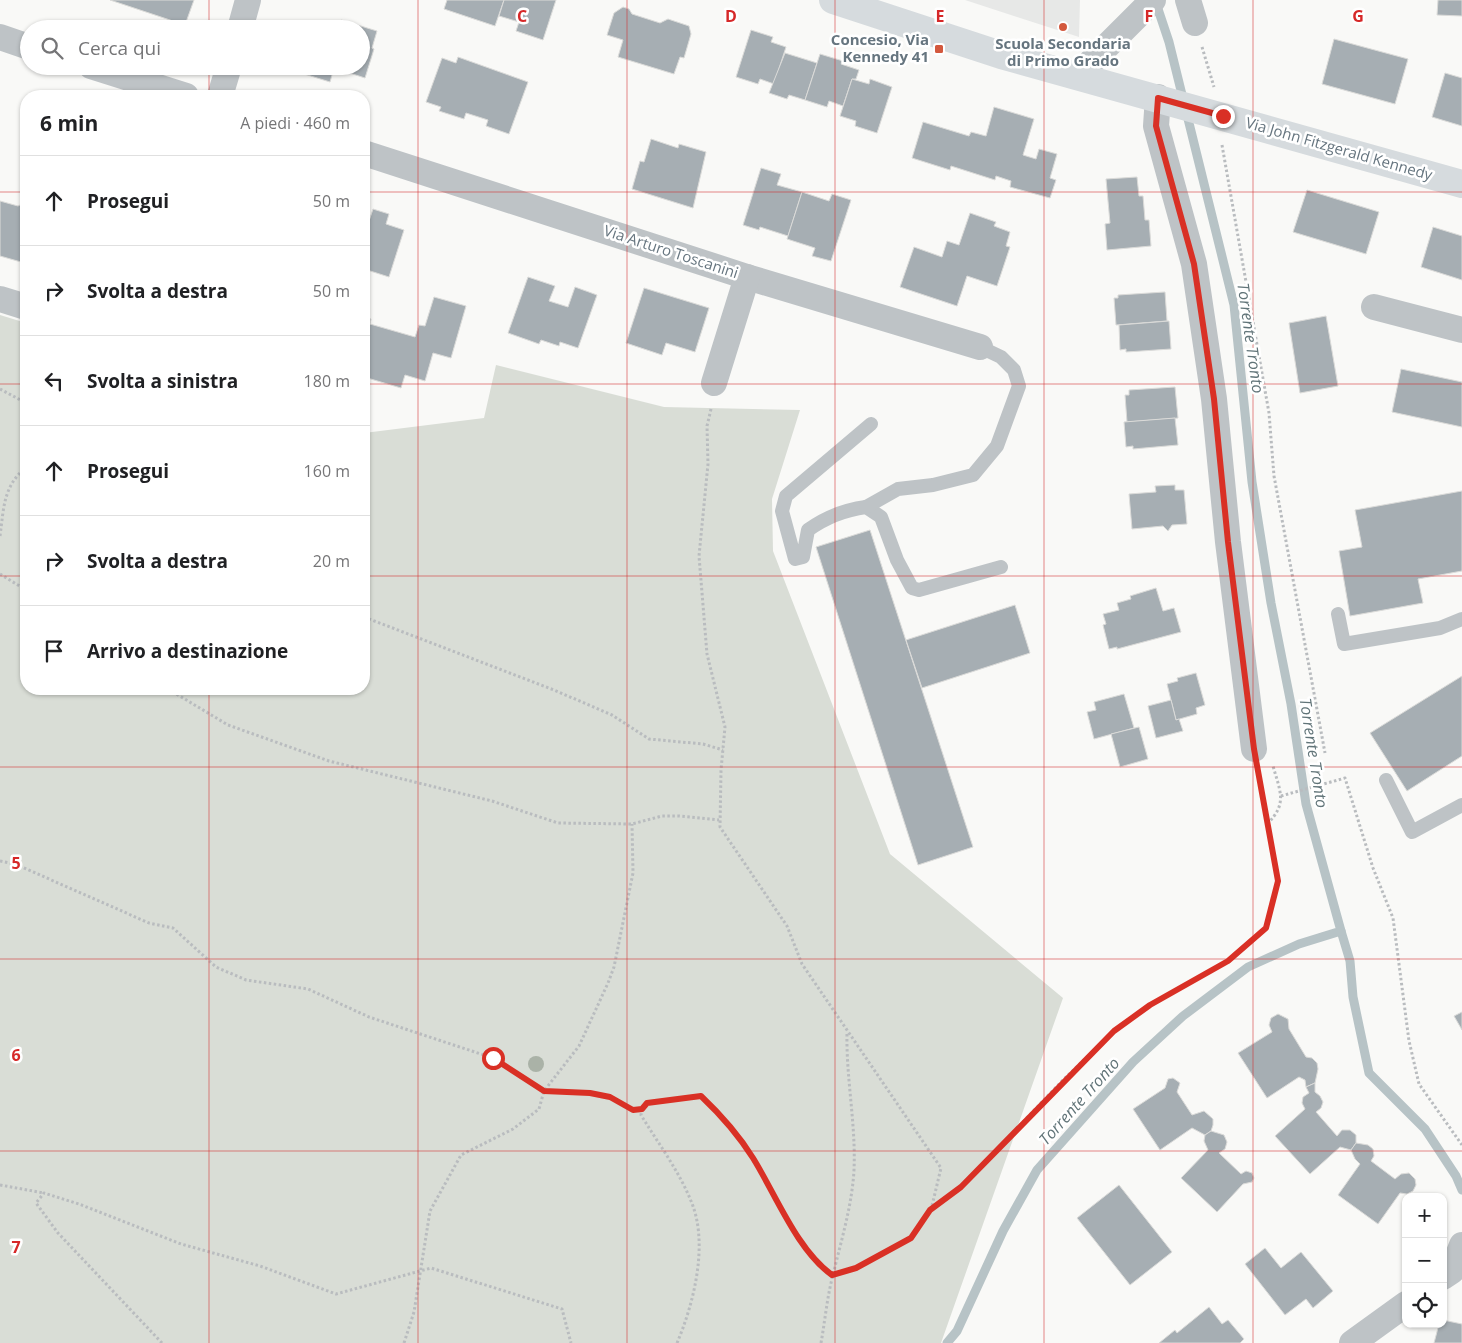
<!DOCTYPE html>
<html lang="it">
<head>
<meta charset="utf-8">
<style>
  body { margin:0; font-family:"Open Sans",sans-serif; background:#f6f6f6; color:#202124 }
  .controls { position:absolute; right:15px; bottom:15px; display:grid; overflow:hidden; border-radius:10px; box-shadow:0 1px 4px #0004 }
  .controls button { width:45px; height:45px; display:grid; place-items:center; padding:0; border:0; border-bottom:1px solid #e0e0e0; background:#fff; color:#202124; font:25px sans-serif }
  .stop { position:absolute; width:15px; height:15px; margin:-11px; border:4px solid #d93025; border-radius:50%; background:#fff }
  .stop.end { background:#d93025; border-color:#fff; box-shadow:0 1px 5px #0008 }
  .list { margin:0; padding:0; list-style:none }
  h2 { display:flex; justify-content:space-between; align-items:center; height:65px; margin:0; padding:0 20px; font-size:21px }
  h2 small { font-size:16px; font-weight:400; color:#757577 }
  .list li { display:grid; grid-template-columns:32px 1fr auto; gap:15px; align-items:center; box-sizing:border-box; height:90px; padding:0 20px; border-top:1px solid #e0e0e0 }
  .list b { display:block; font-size:19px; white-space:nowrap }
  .list em { font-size:16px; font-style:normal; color:#757577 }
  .icon { flex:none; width:28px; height:28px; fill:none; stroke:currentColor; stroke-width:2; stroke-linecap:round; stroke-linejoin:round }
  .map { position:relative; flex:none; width:1462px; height:1343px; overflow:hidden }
  .search { position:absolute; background:#fff; box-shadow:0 1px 4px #0004; left:20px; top:20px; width:350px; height:55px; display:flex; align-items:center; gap:12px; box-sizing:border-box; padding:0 18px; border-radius:28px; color:#757577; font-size:19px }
  .panel { position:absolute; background:#fff; box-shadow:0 1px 4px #0004; left:20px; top:90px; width:350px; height:605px; border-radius:20px }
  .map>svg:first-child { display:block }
  .built { fill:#e7e8e7 }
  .green { fill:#d9ddd6 }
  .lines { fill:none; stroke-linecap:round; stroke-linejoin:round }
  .stream { stroke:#b7c3c6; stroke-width:9 }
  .building { fill:#a6aeb3; stroke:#dbdbd9 }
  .path { stroke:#b9bcbf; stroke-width:3; stroke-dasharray:2.5 2.5; stroke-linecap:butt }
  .lane { stroke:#bec3c6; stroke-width:14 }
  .street { stroke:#bec3c6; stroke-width:26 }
  .secondary { stroke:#d6dbde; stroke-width:28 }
  .tree { fill:#aab2a7 }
  .route { stroke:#d93025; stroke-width:6 }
  .grid { fill:none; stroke:#d62828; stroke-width:1; stroke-opacity:0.55 }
  .poi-dot { fill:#d3583d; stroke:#fff; stroke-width:2 }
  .labels { text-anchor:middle; stroke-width:5; stroke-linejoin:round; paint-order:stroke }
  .poi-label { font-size:15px; font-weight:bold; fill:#66757f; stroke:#fff; text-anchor:end }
  .street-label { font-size:15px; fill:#66757f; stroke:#fff }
  .water-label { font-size:16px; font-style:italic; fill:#617478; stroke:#fff }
  .grid-label { font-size:16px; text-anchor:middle; font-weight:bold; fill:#d62828; stroke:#fff; stroke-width:5; stroke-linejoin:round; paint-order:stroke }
</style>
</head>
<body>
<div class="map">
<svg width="1462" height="1343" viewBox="0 0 1462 1343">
  <rect width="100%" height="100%" fill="#f9f9f7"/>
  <path class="built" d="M965,0h115l-1,37 -62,-20z"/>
  <path class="green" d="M0,315l26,8v366h338v-256l120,-15 12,-53 168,42 136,3 -28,89 1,52 117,303 173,144 -122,345h-941z"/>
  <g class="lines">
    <g class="stream">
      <path d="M1341,931l9,30 3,36 16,76 56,56 31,47 6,14"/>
      <path d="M947,1343l10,-12 46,-100 34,-61 96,-108 50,-46 65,-49 51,-23 42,-13 -35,-127 -15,-100 -20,-101 -19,-121 -18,-177 -65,-263 -13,-39"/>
    </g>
  </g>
  <g class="building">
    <path d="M110,0h84l-9,25z"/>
    <path d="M447,0h57l-9,26 -51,-17z"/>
    <path d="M504,0h52l-13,40 -27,-9 3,-9 -20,-6z"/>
    <path d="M1438,0h24v16l-25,-1z"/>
    <path d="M623,7l6,2 3,5 28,9 8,-4 21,7 2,8 -7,24 -4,-1 -6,17 -56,-17 5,-17 -16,-5 7,-22z"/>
    <path d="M341,20l36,11 -5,17 2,1 -9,29 -31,-10 -4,14 -45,-14 1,-2h75v-37h-23z"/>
    <path d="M300,25l13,4h-15z"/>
    <path d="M751,30l22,7 -2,5 15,5 -12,37 -14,-5 -2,5 -22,-7z"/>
    <path d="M1334,39l74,20 -13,45 -73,-20z"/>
    <path d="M785,53l32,10 -12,37 -16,-5 -2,4 -18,-6z"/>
    <path d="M820,54l23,7 -2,3 18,6 -3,9h-4l-9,27 -14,-5 -2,6 -22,-7z"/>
    <path d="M458,57l70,25 -19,52 -23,-8 2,-6 -22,-7 -2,6 -25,-8 2,-4 -15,-5 16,-44 14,5z"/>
    <path d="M1445,73l17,5v48l-30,-9z"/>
    <path d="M852,79l17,5 1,-5 22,8 -15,46 -22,-7 1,-5 -16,-5z"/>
    <path d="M994,107l40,12 -11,36 13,4 3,-10 18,5 -7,24 6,2 -6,18 -40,-11 1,-6 -15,-5 -1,4 -44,-14 -1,4 -38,-12 11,-36 46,14 2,-4 15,4z"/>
    <path d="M651,139l27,9 1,-4 27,8 -13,56 -61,-19 8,-28 4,1z"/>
    <path d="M761,168l20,6 -4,11 25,7 -14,44 -28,-9 -1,3 -16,-5z"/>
    <path d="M1137,177l2,19h4l2,24h4l2,26 -44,4 -2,-26 5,-1 -4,-44z"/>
    <path d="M1307,190l72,22 -13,42 -73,-22z"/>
    <path d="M802,192l27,9 3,-7 19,6 -20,61 -19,-5 3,-8 -28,-9z"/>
    <path d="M0,201l18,5 8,-4v41l-5,19 -21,-6z"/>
    <path d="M373,209l16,5 -3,10 18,6 -15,47 -25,-8v-49l5,1z"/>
    <path d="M970,213l26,9 -2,4 16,6 -4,14 4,1 -13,39 -30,-10 -10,30 -57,-19 14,-40 28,10 5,-16 12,4z"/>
    <path d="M1433,227l29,9v44l-41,-13z"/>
    <path d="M528,277l27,9 -6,15 19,6 7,-20 22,8 -19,53 -18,-6 -1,4 -18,-6 -2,4 -31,-11z"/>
    <path d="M644,288l65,20 -14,44 -29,-9 -4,12 -36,-12z"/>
    <path d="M1165,292l2,29 -51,4 -2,-27h4v-3z"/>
    <path d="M434,297l32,9 -15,52 -18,-5 -8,28 -20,-6 -4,13 -37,-11v-60l7,2 -1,5 45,13 4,-12 6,1z"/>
    <path d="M1326,316l12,70 -38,7 -11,-70z"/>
    <path d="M1169,321l2,28 -45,3v-3l-6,1 -1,-25z"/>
    <path d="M1401,369l61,13v45l-70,-15z"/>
    <path d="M1175,387l3,31 -51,4 -2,-27h4v-5z"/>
    <path d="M1175,418l3,27 -45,4v-3l-7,1 -2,-25z"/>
    <path d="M1175,485v5h9l3,34 -15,1 -4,6 -5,-5 -31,3 -3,-35 27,-2 -1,-6z"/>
    <path d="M1462,491v80l-44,8 5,24 -73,13 -11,-65 23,-4 -7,-37z"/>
    <path d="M870,530l103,317 -55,18 -102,-318z"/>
    <path d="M1156,588l7,23 11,-3 7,24 -64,17v-2l-8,2 -6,-24 3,-1 -3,-10 16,-4 -2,-7 14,-4 -1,-3z"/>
    <path d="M1015,605l15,48 -108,35 -16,-48z"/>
    <path d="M1196,673l9,32 -9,3 1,6 -21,6 -9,-36 11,-3 -1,-3z"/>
    <path d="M1462,676v80l-55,35 -37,-58z"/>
    <path d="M1124,694l10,34 -40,11 -7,-27 9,-2 -2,-8z"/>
    <path d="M1171,700l5,20 3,-1 4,12 -27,7 -8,-32z"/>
    <path d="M1139,727l9,32 -28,8 -9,-33z"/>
    <path d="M1462,1012v18l-8,-14z"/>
    <path d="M1278,1014l10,5 1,10 17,28 6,1 5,5 1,6 -3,14 -9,4 -1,-7 -6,-3 -32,21 -29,-45 34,-21 -3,-7 2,-7z"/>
    <path d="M1173,1078l7,5 -3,9 15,23 12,-4 9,8v6l-2,6 -6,4 -13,-7 -32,22 -27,-41 32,-21 3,-9z"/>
    <path d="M1315,1083v9l5,4 3,6 -2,6 -5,4 21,24 5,-6h8l6,5v8l-5,7 -11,-3 -30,27 -35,-38 30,-27 -3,-6 1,-6 6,-4 -3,-6z"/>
    <path d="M1211,1131l13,4 3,7 -2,7 -6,4 22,21 5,-3 6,2 2,5 -2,4 -9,2 -26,28 -36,-34 27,-28 -4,-9 1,-6z"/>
    <path d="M1356,1143l12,2 5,4 1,7 -3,5 24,18 6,-5 8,-1 6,6 1,6 -3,6 -6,3 -7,-1 -22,31 -40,-29 22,-31 -5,-5 -4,-9z"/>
    <path d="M1119,1185l53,67 -42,33 -53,-67z"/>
    <path d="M1265,1248l16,20 20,-16 32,39 -20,17 -7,-9 -21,16 -40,-51z"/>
    <path d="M1209,1307l13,17 6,-4 16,19 -4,4h-81l16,-13 2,3z"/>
    <path d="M1443,1320l19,4v19h-28l5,-19h4z"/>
  </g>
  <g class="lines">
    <g class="path">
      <path d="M1202,47l12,40"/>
      <path d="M1222,145l47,268 5,63 51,277"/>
      <path d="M0,389l26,14"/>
      <path d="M711,409l-4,17 1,38 -9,92 8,98 18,73 -4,43 -1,57 67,99 15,38 139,204 -10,42"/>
      <path d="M0,536c4,-29 3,-49 26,-69"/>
      <path d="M0,574l26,16"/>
      <path d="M364,617l190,73 58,25 37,24 54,5 20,6"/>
      <path d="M168,689l60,36 101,36 163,40 66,22 74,1 30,-8h17l40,4"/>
      <path d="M1281,796l64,-18 28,90 20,50 16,123 10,43 43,61"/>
      <path d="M1267,824c21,-20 13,-33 6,-58"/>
      <path d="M0,861l15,3 134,59 24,5 43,39 30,13 62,9 61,28 124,41 51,33 45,2 21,4 23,13 9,-1"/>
      <path d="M0,1185l44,8"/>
      <path d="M832,1275l24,-7 55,-30 20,-28 30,-23 101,-106 52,-50 36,-26 78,-44 38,-33 12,-47 -20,-107"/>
      <path d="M162,1343l-104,-110 -22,-30 8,-10 35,11 102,40 79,22 76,28 95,-26 131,41 9,34"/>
      <path d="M404,1343l10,-31 16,-101 31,-56 52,-26 26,-20 5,-18 35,-45 29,-63 6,-16 19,-94 -1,-49"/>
      <path d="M677,1343c17,-40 32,-100 14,-142 -12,-30 -33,-58 -50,-86l1,-6 5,-6 54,-7c20,19 37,38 52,62 23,37 44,92 79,117"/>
      <path d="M821,1343c4,-22 6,-46 12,-68 8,-34 19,-69 21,-105 2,-46 -8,-92 -7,-137"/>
    </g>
    <g class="lane">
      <path d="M871,424l-85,72 -4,15 13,48 8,-2 5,-27c18,-13 36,-20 58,-23l15,10 16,43 15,28 7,2 82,-23"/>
      <path d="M866,507l32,-18 35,-4 40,-10 24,-29 22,-60 -5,-16 -13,-13 -21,-10"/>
      <path d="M1338,614l6,30 96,-16 22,-9"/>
      <path d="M1386,780l26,52 50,-27"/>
    </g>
    <g class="street">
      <path d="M1188,0l7,23"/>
      <path d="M240,29l8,-29"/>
      <path d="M0,37l29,10"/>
      <path d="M91,66l95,30"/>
      <path d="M1077,76l76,-76"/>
      <path d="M220,96l9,-30"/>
      <path d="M1158,97l-2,29 38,138 20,135 14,143 26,207"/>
      <path d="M364,153l383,124 233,70"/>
      <path d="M0,299l26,8"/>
      <path d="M1374,307l88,23"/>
      <path d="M714,383l33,-106"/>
      <path d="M1443,1277l9,-6 10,-26"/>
      <path d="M1352,1343l54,-39"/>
    </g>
    <path class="secondary" d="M833,0l168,55 461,129"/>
  </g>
  <circle class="tree" cx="536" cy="1064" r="8"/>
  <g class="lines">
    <path class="route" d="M493,1058l51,33 46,2 20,4 23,13 9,-1 5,-6 54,-7c20,19 37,38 52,62 23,37 44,92 79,117l24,-7 55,-30 19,-28 31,-23 153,-156 36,-26 78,-44 38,-33 12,-47 -24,-132 -26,-207 -14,-143 -20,-135 -38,-138 2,-28 65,18"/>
  </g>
  <path class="grid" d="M209,0v29M418,0v1343M627,0v1343M835,0v1343M1044,0v1343M1253,0v1343M209,66v30M0,192h26M364,192h1098M0,384h26M364,384h1098M0,576h26M364,576h1098M209,689v654M0,767h1462M0,959h1462M0,1151h1462"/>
  <g class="poi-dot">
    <circle cx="1063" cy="27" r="5"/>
    <rect x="934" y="44" width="10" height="10" rx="2.5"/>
  </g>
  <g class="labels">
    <g class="poi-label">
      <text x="929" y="45">Concesio, Via<tspan x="929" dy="17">Kennedy 41</tspan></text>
      <text x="1063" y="49" text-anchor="middle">Scuola Secondaria<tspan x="1063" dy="17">di Primo Grado</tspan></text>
    </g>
    <g class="street-label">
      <text transform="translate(1339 149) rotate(16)" y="5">Via John Fitzgerald Kennedy</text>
      <text transform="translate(671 252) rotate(18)" y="5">Via Arturo Toscanini</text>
    </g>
    <g class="water-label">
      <text transform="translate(1251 338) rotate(82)" y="6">Torrente Tronto</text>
      <text transform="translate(1314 753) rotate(81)" y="6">Torrente Tronto</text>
      <text transform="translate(1079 1101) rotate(-48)" y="6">Torrente Tronto</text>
    </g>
  </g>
  <g class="grid-label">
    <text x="522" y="22">C</text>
    <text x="731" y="22">D</text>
    <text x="940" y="22">E</text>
    <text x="1149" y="22">F</text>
    <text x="1358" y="22">G</text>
    <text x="16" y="869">5</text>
    <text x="16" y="1061">6</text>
    <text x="16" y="1253">7</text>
  </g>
</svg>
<div class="controls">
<button>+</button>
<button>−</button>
<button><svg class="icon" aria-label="locate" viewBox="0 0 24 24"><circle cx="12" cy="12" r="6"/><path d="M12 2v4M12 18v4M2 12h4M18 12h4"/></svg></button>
</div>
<div class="stop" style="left:493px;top:1058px"></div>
<div class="stop end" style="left:1223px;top:116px"></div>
<div class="search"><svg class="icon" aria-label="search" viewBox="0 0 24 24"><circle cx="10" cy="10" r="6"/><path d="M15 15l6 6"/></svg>Cerca qui</div>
<section class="panel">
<h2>6 min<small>A piedi · 460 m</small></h2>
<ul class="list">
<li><svg class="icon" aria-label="ahead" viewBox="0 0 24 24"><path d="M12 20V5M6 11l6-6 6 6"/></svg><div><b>Prosegui</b></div><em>50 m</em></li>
<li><svg class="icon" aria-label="right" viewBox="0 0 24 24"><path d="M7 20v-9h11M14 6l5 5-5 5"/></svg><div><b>Svolta a destra</b></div><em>50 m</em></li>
<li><svg class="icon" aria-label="left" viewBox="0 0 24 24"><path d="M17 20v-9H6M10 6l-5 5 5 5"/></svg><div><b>Svolta a sinistra</b></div><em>180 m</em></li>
<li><svg class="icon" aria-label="ahead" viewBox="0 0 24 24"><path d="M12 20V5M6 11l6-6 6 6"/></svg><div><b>Prosegui</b></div><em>160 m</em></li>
<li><svg class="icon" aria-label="right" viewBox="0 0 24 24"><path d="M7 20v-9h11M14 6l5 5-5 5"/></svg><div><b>Svolta a destra</b></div><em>20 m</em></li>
<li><svg class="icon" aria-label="arrive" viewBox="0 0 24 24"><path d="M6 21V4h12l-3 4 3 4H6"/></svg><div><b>Arrivo a destinazione</b></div></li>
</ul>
</section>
</div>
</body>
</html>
